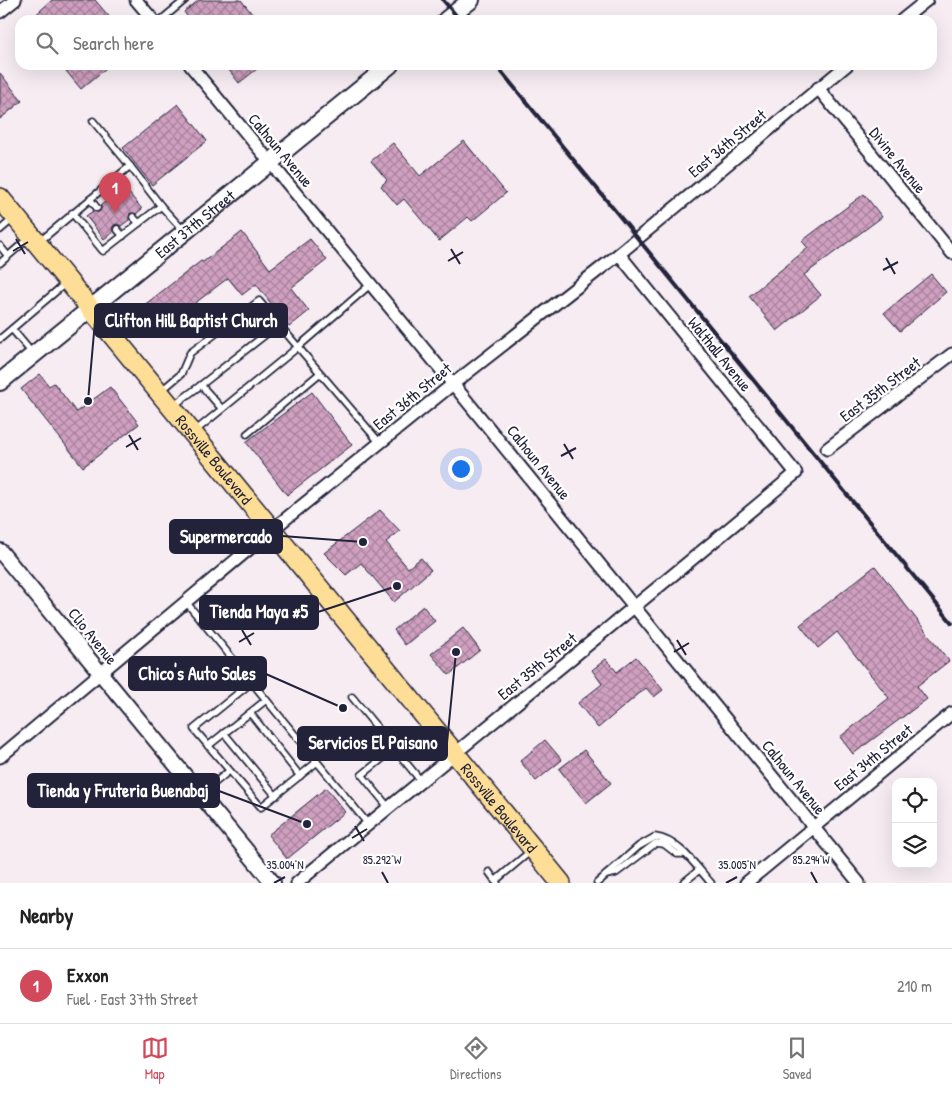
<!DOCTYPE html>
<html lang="en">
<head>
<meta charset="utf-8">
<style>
  body { margin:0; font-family:"Patrick Hand",sans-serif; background:#f6f6f6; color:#222 }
  .controls { position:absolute; right:15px; bottom:15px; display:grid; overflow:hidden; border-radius:10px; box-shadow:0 5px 20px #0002 }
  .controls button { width:45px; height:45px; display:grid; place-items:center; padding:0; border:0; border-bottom:1px solid #e0e0e0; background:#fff; color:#222; font:25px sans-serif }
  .you { position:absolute; left:460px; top:468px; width:18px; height:18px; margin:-12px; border:4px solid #fff; border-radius:50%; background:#1a73e8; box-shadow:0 0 0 8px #1a73e833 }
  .badge { display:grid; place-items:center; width:32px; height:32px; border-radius:50%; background:#d1495b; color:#fff; font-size:16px; font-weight:700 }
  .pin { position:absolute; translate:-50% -41px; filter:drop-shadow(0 1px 2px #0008) }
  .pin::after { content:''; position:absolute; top:26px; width:18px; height:15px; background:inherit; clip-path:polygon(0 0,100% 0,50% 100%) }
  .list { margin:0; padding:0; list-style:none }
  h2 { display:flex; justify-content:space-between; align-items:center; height:65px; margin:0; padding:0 20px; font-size:21px }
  h2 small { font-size:16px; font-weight:400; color:#767676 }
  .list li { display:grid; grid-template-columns:32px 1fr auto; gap:15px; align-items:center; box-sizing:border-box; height:75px; padding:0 20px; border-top:1px solid #e0e0e0 }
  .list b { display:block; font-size:19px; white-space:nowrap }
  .list p { margin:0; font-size:16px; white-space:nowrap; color:#767676 }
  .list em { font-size:16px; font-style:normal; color:#767676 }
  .icon { flex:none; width:28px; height:28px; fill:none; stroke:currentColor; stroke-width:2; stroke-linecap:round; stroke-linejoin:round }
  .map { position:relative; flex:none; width:952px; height:883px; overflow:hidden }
  .search { position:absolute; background:#fff; box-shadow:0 5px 20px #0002; left:15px; right:15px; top:15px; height:55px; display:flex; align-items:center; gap:12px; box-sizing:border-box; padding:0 18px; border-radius:15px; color:#767676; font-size:19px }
  .sheet { height:140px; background:#fff }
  nav { display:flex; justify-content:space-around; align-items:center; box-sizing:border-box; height:70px; border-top:1px solid #e0e0e0; background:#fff; font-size:14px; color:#767676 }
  nav a { display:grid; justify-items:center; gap:2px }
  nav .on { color:#d1495b }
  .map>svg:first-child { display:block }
  .building { fill:url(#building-cross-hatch); stroke:#22223b }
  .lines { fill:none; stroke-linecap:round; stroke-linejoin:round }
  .service-casing { stroke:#22223b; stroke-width:9 }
  .minor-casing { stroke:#22223b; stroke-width:15 }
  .tertiary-casing { stroke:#22223b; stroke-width:18 }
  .secondary-casing { stroke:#22223b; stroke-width:20 }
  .trunk-casing { stroke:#22223b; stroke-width:22 }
  .service { stroke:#fff; stroke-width:5.5 }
  .minor { stroke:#fff; stroke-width:11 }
  .tertiary { stroke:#fff; stroke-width:14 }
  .secondary { stroke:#fff; stroke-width:16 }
  .trunk { stroke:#fede96; stroke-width:19 }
  .rail { stroke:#22223b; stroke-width:4 }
  .ticks { fill:none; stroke:#22223b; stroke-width:2 }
  .labels { text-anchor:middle; stroke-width:4.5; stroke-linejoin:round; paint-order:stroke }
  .street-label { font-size:16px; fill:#22223b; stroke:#fff }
  .ticks-label { font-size:12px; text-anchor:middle; fill:#22223b; stroke:#fff; stroke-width:4.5; stroke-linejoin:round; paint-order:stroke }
  .leader { fill:none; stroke:#22223b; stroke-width:2 }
  .callout-dot { fill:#22223b; stroke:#fff; stroke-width:2 }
  .callout { fill:#22223b; stroke:#22223b; stroke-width:2 }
  .callout-label { font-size:18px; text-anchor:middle; font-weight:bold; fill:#fff }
</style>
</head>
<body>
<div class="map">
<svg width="952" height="883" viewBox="0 0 952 883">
  <defs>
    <pattern id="building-cross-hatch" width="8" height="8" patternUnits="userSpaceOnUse" patternTransform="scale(1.25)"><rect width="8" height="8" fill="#d0a0c0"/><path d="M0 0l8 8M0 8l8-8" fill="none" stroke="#a8829d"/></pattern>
  </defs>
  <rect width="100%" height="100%" fill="#f6ecf2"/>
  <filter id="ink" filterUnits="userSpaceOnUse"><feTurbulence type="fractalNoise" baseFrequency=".02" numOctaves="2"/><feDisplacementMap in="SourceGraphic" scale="10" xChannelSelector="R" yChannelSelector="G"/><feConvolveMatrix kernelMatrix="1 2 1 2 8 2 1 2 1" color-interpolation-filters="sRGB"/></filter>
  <g filter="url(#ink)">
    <g class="building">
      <path d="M52,0h43l17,20h-82z"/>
      <path d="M199,0h42l16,20h-67l-6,-8z"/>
      <path d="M61,65h49l-29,24z"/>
      <path d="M225,65h37l-23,18z"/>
      <path d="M0,73l22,28 -22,18z"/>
      <path d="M178,104l29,37 -55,44 -29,-37z"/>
      <path d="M464,141l42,52 -34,28 -4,-4 -29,24 -35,-42 -7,6 -16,-19 6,-6 -16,-19 22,-18 27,33z"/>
      <path d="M124,187l18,22 -6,5 -6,-1 -1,7 -8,6 -3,-2 -4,1 -2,3 1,4 -9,7 -18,-23 7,-5 6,1 2,-3v-4l8,-6 7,1 2,-3 -1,-4z"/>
      <path d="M864,194l18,23 -78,58 17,20 -44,36 -28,-35 59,-48 -6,-7z"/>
      <path d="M242,232l28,37 40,-30 17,21 -36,28 18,23 -20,16 -33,-43 -14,11 -14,-17 -59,45 -7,-9 -16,13 -12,-14 67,-52 2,1z"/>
      <path d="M931,274l15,18 -46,39 -16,-18z"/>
      <path d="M40,374l9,12 5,-3 22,29 34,-25 29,37 -56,43 -62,-78z"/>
      <path d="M312,392l40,53 -65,50 -41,-53z"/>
      <path d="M380,510l20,21 -14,11 22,26 13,-10 10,12 -37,32 -33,-39 -15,12 -22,-22z"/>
      <path d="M875,566l74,95 -32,25 10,13 -74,55 -13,-17 49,-39 -52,-66 -19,16 -18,-23z"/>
      <path d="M423,606l12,15 -30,24 -11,-15z"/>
      <path d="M463,628l17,22 -31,25 -18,-21z"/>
      <path d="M636,657l27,33 -9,7 -8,-9 -48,40 -20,-25 24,-19 -10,-14 14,-11 11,13z"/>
      <path d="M545,740l17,20 -26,21 -16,-20z"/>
      <path d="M584,750l27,33 -25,20 -27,-34z"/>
      <path d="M326,788l19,24 -58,47 -19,-24z"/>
    </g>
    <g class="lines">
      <defs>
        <g id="service">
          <path d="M161,20l24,-20"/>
          <path d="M93,121l37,45"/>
          <path d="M105,187l8,9"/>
          <path d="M90,199l7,9"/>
          <path d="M72,213l31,38 58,-45"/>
          <path d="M133,217l6,6"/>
          <path d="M117,229l6,7"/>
          <path d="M0,230l14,-12"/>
          <path d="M39,242l91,-76 31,40 23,25"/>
          <path d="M0,246l8,10"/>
          <path d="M0,263l30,-26"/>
          <path d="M12,329l20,24"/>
          <path d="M0,339l67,-57"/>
          <path d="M161,391l20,-17 9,-21 69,-52 39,46 73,-63"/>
          <path d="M173,406l28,-21"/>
          <path d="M222,409l-21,-24 78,-61"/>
          <path d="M194,432l104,-85 82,96"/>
          <path d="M247,434l72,-60"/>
          <path d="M186,602l182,222"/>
          <path d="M252,682l-58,47 67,78 56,-45"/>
          <path d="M352,697l69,84"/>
          <path d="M250,713l50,63"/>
          <path d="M224,733l52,63"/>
          <path d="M208,746l58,-46"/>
          <path d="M201,794l28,-23"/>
          <path d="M389,808l-27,-33 32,-26"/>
          <path d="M489,872l8,11"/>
          <path d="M606,875l10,-2 40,-30 8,1 13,10h8"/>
          <path d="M495,881l37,-31"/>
          <path d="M597,883l42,-37 16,-9c24,3 41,29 56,46"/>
          <path d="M683,883l16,-13"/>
        </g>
        <g id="minor">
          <path d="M136,0l17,20"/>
          <path d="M0,12l15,-12"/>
          <path d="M902,20l25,-20"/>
          <path d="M190,65l263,319 406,499"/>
          <path d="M818,88l134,165"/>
          <path d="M827,449l125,-95"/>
          <path d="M0,757l273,-228 180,-145 166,-130 228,-189"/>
          <path d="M297,883c166,-137 334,-272 499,-410l-177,-219"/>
          <path d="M746,883l206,-170"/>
        </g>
        <path id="tertiary" d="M0,551l273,332"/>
        <g id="secondary">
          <path d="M446,20l25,-20"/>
          <path id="s1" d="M0,382l390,-317"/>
        </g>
        <g id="trunk">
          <path id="s2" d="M0,198l561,685"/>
        </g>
      </defs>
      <use href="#service" class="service-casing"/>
      <use href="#minor" class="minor-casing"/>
      <use href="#tertiary" class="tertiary-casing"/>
      <use href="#secondary" class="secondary-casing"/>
      <use href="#trunk" class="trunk-casing"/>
      <use href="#service" class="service"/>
      <use href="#minor" class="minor"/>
      <use href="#tertiary" class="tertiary"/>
      <use href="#secondary" class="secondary"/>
      <use href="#trunk" class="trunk"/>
      <g class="rail">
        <path d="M443,0l17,20"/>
        <path d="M496,65l456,558"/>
      </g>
    </g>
  </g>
  <path class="ticks" d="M16,239l9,15M451,249l9,15M13,251l15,-9M886,258l9,16M448,261l15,-9M883,270l15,-8M129,435l9,15M564,444l9,15M126,447l15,-9M561,456l15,-8M242,630l9,15M677,640l9,15M239,642l15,-9M674,652l15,-9M355,826l9,15M352,838l15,-9M382,872l6,11M811,872l6,11M274,883l11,-6M726,883l11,-6"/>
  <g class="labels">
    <g class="street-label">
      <text transform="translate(727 143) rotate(-40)" y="6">East 36th Street</text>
      <text transform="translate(281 150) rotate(50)" y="6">Calhoun Avenue</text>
      <text transform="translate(898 160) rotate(51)" y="6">Divine Avenue</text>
      <text dy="6" stroke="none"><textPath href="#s1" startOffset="251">East 37th Street</textPath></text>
      <text transform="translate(720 354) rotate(51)" y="6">Walthall Avenue</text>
      <text transform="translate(880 389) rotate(-37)" y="6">East 35th Street</text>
      <text transform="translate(412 396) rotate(-39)" y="6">East 36th Street</text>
      <text dy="6" stroke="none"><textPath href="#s2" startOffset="338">Rossville Boulevard</textPath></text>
      <text transform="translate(539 462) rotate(51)" y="6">Calhoun Avenue</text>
      <text transform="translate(93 636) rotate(51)" y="6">Clio Avenue</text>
      <text transform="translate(537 666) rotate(-39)" y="6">East 35th Street</text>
      <text transform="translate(873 757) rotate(-39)" y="6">East 34th Street</text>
      <text transform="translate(794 777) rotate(51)" y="6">Calhoun Avenue</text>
      <text dy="6" stroke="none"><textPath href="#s2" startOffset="788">Rossville Boulevard</textPath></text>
    </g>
  </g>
  <g class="ticks-label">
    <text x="382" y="864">85.292°W</text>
    <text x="811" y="864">85.294°W</text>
    <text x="285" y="869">35.004°N</text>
    <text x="737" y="869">35.005°N</text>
  </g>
  <path class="leader" d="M88 401L95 321M363 542L282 536M397 586L318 612M343 708L266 674M456 652L447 743M307 824L219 791"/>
  <g class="callout-dot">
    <circle cx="88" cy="401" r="5"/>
    <circle cx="363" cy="542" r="5"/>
    <circle cx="397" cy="586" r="5"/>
    <circle cx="343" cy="708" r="5"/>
    <circle cx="456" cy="652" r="5"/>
    <circle cx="307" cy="824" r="5"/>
  </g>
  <g class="callout">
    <rect x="95" y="304" width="192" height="33" rx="5"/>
    <rect x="170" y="520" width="112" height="33" rx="5"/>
    <rect x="200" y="596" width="118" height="33" rx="5"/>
    <rect x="129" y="657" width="137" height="33" rx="5"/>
    <rect x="298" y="727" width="149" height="33" rx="5"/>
    <rect x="28" y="774" width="191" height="33" rx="5"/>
  </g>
  <g class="callout-label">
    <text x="191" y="327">Clifton Hill Baptist Church</text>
    <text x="226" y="543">Supermercado</text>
    <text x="259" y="618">Tienda Maya #5</text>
    <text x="197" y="680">Chico's Auto Sales</text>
    <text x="373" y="749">Servicios El Paisano</text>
    <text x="123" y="797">Tienda y Fruteria Buenabaj</text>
  </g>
</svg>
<div class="controls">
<button><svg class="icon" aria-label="locate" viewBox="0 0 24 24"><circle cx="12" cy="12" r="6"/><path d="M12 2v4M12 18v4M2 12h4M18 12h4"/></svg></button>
<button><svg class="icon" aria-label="layers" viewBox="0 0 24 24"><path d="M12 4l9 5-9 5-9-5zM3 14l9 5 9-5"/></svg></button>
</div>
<div class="you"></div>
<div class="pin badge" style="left:115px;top:213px">1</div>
<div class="search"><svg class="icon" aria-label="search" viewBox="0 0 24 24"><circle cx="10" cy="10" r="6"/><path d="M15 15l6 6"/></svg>Search here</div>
</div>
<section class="sheet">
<h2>Nearby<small></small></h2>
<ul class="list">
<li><span class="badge">1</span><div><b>Exxon</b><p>Fuel · East 37th Street</p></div><em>210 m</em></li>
</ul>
</section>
<nav>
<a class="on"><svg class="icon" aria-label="map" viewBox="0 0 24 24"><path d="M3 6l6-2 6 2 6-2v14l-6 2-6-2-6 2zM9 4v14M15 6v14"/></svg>Map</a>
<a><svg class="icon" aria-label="directions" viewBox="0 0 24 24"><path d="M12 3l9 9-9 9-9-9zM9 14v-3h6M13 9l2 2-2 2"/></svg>Directions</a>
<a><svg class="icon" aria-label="saved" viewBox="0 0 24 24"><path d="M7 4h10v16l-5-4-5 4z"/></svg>Saved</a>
</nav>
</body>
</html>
